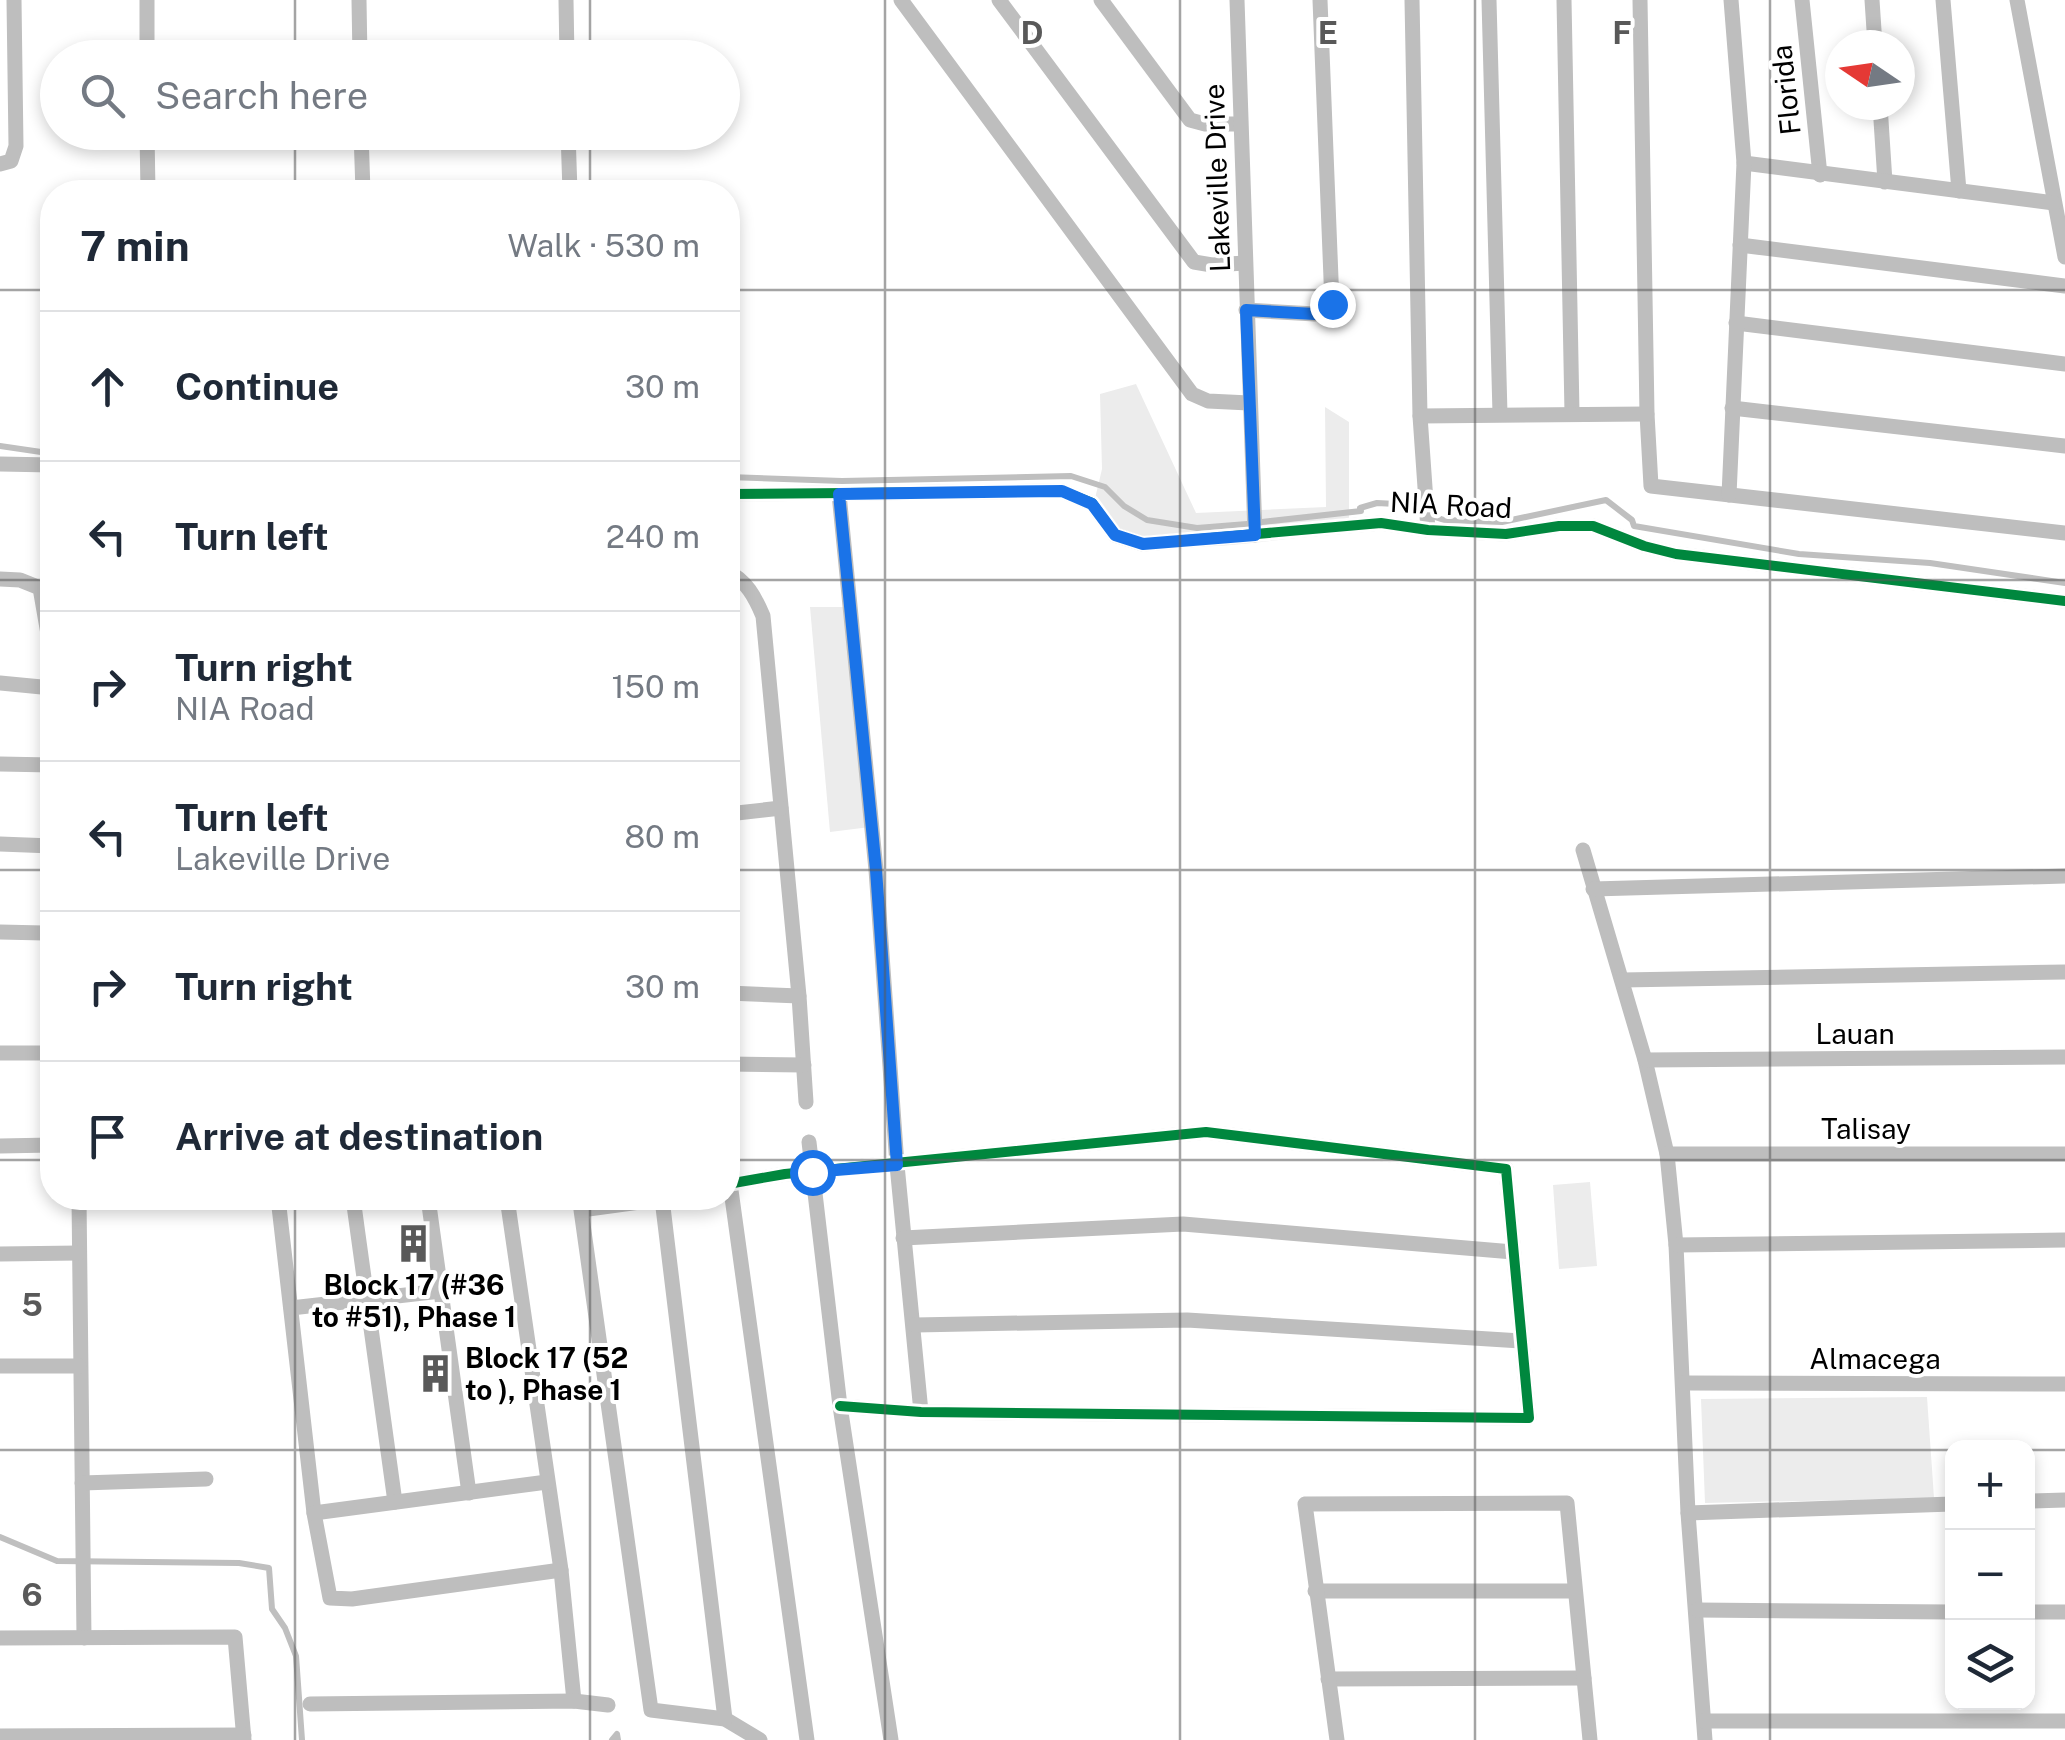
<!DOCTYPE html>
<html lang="en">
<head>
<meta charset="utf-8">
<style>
  body { margin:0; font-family:"Public Sans",sans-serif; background:#f6f6f7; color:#1f2937 }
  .controls { position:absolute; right:30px; bottom:30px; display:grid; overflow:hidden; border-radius:20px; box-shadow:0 5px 15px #0003 }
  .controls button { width:90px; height:90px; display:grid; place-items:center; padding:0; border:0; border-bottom:2px solid #e0e1e3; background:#fff; color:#1f2937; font:50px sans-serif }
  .compass { position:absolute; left:1825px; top:30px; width:90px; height:90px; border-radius:50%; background:#fff; box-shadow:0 5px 15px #0003; rotate:283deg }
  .stop { position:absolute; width:30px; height:30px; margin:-22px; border:8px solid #1a73e8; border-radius:50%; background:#fff }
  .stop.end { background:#1a73e8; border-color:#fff; box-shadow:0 2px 10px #0008 }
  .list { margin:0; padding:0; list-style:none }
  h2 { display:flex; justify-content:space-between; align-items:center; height:130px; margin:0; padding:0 40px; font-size:42px }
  h2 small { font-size:32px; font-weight:400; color:#747a83 }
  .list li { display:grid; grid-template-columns:65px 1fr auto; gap:30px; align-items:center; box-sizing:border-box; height:150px; padding:0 40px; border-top:2px solid #e0e1e3 }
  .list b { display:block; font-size:38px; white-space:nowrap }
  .list p { margin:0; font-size:32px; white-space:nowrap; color:#747a83 }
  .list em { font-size:32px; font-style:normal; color:#747a83 }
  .icon { flex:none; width:55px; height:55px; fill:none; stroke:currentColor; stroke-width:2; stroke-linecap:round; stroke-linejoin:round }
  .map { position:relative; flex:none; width:2065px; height:1740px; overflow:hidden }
  .search { position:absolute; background:#fff; box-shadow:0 5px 15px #0003; left:40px; top:40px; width:700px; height:110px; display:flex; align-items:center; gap:25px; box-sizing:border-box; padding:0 35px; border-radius:55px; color:#747a83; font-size:38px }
  .panel { position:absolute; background:#fff; box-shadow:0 5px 15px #0003; left:40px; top:180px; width:700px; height:1030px; border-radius:40px }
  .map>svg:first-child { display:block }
  .green { fill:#ececec }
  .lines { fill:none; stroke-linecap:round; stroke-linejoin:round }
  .stream { stroke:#bfbfbf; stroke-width:6 }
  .minor { stroke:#bebebe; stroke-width:15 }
  .cycleway-casing { stroke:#fff; stroke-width:16 }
  .cycleway { stroke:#00873e; stroke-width:10 }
  .route { stroke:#1a73e8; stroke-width:12 }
  .grid { fill:none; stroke:#595959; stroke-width:2.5; stroke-opacity:0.55 }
  .labels { text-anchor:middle; stroke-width:8; stroke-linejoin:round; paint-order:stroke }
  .street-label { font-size:28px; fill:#000; stroke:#fff }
  .poi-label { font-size:28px; font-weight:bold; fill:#000; stroke:#fff }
  .grid-label { font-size:32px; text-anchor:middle; font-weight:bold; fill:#595959; stroke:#fff; stroke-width:8; stroke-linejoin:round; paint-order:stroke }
</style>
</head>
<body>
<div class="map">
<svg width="2065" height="1740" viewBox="0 0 2065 1740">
  <rect width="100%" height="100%" fill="#fff"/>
  <g class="green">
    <path d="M1136,384l60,129 130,-6 -1,-100 24,15v109c-57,6 -160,26 -212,9 -18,-6 -31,-21 -44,-33l9,-38 -2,-75z"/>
    <path d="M810,607h35l25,220 -40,5z"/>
    <path d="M1590,1182l7,84 -38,3 -6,-84z"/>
    <path d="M1927,1397l7,101 -229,5 -4,-104z"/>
  </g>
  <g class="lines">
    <g class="stream">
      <path d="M0,446l41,6 11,-6"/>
      <path d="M728,477l114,4 229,-5 34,11 19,19 23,14 50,8 50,-4"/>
      <path d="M1262,522l99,-11 -1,-3 17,-5 19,1 48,16 58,2 104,-22 26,20 2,6 165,28 131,9 135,20"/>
      <path d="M0,1537l57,24 182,2 30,5 3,41 13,19 11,28 6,84"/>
      <path d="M612,1740l5,-6 1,6"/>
    </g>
    <g class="minor">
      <path d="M147,0v58"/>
      <path d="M359,0l1,58"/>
      <path d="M566,0l1,58"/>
      <path d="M901,0l291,394 16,7 41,2"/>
      <path d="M999,0l195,262 18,3 33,-2"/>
      <path d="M1101,0l89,120 15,4h35"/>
      <path d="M1237,0l18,535"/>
      <path d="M1412,0l8,416 8,114"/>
      <path d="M1489,0l11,414"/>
      <path d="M1564,0l8,413"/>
      <path d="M1640,0l7,414 4,72 414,47"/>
      <path d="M1802,0l18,175"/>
      <path d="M1872,0l3,45"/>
      <path d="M1943,0l16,191"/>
      <path d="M2017,0l48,257"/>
      <path d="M1880,105l5,77"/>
      <path d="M147,132l1,60"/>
      <path d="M361,132l2,60"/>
      <path d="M568,132l2,60"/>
      <path d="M1744,163l310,40"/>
      <path d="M0,164l11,-3 5,-15 -2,-146"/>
      <path d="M1740,245l325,41"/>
      <path d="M1246,310l69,4 17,-10 -12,-304"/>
      <path d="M1736,323l329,41"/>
      <path d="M1732,408l333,38"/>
      <path d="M1420,416l227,-2"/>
      <path d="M0,464l52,1"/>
      <path d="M728,494l334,-3 30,12 23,32 28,9 238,-21 47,7 78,4 53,-8h34l51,20 32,8 389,47"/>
      <path d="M839,494l37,376 21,295 24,247"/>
      <path d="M1729,495l15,-332 -13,-163"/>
      <path d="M728,572c18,8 27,25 35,44l36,380 7,106"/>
      <path d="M0,579l20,1 20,8 12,69"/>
      <path d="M0,683l52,5"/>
      <path d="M0,764l52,1"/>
      <path d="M728,814l53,-6"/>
      <path d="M0,844l52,2"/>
      <path d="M1583,850l62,210 22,94 9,91 12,268 17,227"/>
      <path d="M1593,889l472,-13"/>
      <path d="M0,932l44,1 8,6"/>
      <path d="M1622,980l443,-8"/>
      <path d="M728,993l71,3"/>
      <path d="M0,1053h52"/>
      <path d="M1645,1060l420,-3"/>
      <path d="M728,1064l76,1"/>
      <path d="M809,1142l31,264 51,334"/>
      <path d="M0,1146l52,-1"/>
      <path d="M1667,1154h398"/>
      <path d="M730,1183l77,557"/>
      <path d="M728,1184l57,-10 421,-42 300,37 23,249 -608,-6 -81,-6"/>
      <path d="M79,1198l5,440"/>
      <path d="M278,1198l36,315 16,85 22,1 209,-29"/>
      <path d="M353,1198l42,304"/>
      <path d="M428,1198l41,295"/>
      <path d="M507,1198l54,372 13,131"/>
      <path d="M669,1198l-88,12 70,500 74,9 35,21"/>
      <path d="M662,1199l63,520"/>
      <path d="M903,1238l280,-14 330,28"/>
      <path d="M1676,1245l389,-5"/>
      <path d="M0,1254l79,-1"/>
      <path d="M291,1308l150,-17"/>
      <path d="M915,1325l272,-5 334,21"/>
      <path d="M0,1366h79"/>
      <path d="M1684,1383l381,1"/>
      <path d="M82,1483l124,-4"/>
      <path d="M2028,1501l37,-1"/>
      <path d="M314,1513l233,-31"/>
      <path d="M1688,1513l264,-9"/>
      <path d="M1315,1591h260"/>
      <path d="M1697,1610l255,2"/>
      <path d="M2028,1612h37"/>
      <path d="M0,1638l235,-1 9,103"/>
      <path d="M1328,1679l256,-1"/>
      <path d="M310,1704l264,-3 34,4"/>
      <path d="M1704,1721h361"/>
      <path d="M0,1736l244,-1"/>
      <path d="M1337,1740l-32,-236 262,-1 23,237"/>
    </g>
    <defs>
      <g id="cycleway">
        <path d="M728,494l334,-3 30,12 23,32 28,9 238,-21 47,7 78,4 53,-8h34l51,20 32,8 389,47"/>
        <path d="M728,1184l57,-10 421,-42 300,37 23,249 -608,-6 -81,-6"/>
      </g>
    </defs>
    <use href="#cycleway" class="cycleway-casing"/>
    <use href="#cycleway" class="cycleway"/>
  </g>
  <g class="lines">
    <path class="route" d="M812,1172l85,-7 -21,-295 -37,-376 223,-3 30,13 23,31 28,9 112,-9 -9,-225 69,4 17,-10"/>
  </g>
  <path class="grid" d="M295,0v58M590,0v58M885,0v1740M1180,0v1740M1475,0v1740M1770,0v1740M295,132v60M590,132v60M0,290h52M728,290h1337M0,580h52M728,580h1337M0,870h52M728,870h1337M0,1160h52M728,1160h1337M295,1198v542M590,1198v542M0,1450h1952M2028,1450h37"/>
  <defs>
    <symbol id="building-bare" viewBox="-9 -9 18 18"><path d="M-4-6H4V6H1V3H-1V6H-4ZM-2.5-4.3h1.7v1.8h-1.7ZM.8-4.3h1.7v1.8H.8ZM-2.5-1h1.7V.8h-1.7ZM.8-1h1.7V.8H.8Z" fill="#595959" stroke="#fff" stroke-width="2.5" paint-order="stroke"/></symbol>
  </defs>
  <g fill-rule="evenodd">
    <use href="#building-bare" x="386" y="1216" width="55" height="55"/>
    <use href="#building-bare" x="408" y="1346" width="55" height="55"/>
  </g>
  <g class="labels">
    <g class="street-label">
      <text transform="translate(1786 90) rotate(-96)" y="10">Florida</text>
      <text transform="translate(1217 178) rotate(-92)" y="10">Lakeville Drive</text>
      <text transform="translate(1451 505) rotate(3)" y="10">NIA Road</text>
      <text x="1855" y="1044">Lauan</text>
      <text x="1866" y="1139">Talisay</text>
      <text x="1875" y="1369">Almacega</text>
    </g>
    <g class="poi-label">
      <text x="414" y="1295">Block 17 (#36<tspan x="414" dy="32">to #51), Phase 1</tspan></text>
      <text x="465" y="1368" text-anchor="start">Block 17 (52<tspan x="465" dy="32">to ), Phase 1</tspan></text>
    </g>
  </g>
  <g class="grid-label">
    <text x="1032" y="44">D</text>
    <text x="1328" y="44">E</text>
    <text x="1622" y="44">F</text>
    <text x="32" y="1316">5</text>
    <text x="32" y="1606">6</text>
  </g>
</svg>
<div class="controls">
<button>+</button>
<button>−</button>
<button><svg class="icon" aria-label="layers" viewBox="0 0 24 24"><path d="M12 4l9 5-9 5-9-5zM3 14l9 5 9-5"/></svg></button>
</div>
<svg class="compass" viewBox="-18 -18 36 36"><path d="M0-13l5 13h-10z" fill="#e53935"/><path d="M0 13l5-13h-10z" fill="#747a83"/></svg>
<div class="stop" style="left:812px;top:1172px"></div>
<div class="stop end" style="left:1332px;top:304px"></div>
<div class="search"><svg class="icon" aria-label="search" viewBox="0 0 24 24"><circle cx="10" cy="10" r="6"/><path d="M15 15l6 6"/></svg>Search here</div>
<section class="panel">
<h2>7 min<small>Walk · 530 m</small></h2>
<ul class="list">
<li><svg class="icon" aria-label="ahead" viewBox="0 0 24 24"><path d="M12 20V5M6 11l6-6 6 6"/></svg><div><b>Continue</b></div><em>30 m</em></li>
<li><svg class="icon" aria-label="left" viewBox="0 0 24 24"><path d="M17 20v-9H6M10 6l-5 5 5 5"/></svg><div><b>Turn left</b></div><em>240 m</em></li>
<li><svg class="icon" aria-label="right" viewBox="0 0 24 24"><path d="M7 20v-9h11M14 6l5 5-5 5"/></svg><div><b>Turn right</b><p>NIA Road</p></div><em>150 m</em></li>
<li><svg class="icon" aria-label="left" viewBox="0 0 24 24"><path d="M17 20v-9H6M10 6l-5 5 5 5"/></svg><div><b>Turn left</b><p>Lakeville Drive</p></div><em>80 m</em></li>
<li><svg class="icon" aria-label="right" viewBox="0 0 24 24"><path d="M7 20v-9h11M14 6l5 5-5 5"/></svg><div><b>Turn right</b></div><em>30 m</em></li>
<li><svg class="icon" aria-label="arrive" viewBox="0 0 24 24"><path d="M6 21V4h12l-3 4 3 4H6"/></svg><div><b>Arrive at destination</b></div></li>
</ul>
</section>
</div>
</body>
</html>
